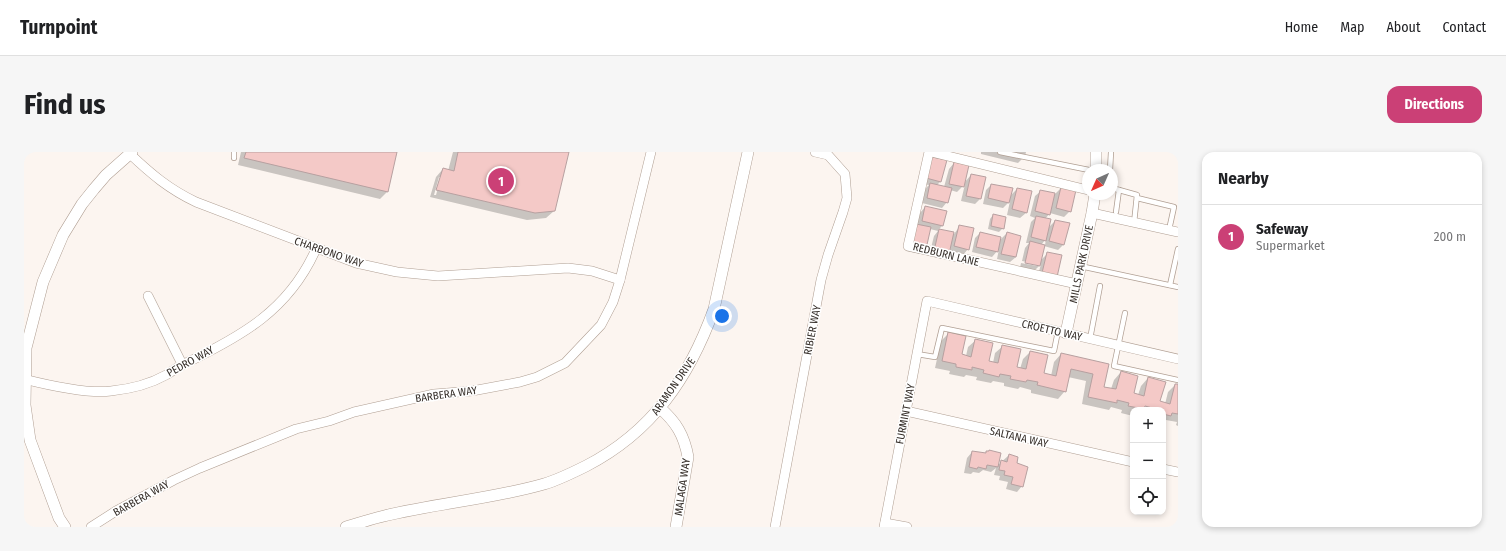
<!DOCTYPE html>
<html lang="en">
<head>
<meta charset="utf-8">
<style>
  body { margin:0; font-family:"Fira Sans Condensed",sans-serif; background:#f6f6f6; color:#202124 }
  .controls { position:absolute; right:12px; bottom:12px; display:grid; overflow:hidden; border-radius:8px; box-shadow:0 2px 6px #0003 }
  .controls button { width:36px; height:36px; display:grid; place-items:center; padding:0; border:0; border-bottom:1px solid #e0e0e0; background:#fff; color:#202124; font:20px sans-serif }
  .compass { position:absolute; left:1058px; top:12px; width:36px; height:36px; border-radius:50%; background:#fff; box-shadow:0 2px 6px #0003; rotate:225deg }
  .you { position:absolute; left:698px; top:164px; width:14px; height:14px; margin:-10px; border:3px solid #fff; border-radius:50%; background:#1a73e8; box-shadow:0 0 0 6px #1a73e833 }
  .badge { display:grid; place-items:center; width:26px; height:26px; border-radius:50%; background:#cb4076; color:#fff; font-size:13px; font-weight:700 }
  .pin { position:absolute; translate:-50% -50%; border:2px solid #fff; box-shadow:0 1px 4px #0006 }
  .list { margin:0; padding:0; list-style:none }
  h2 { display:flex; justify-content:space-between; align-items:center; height:52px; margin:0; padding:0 16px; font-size:17px }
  h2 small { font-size:13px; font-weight:400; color:#757577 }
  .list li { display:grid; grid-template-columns:26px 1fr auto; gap:12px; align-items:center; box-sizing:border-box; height:64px; padding:0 16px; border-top:1px solid #e0e0e0 }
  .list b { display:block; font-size:15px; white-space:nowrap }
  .list p { margin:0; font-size:13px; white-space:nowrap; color:#757577 }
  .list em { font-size:13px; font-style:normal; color:#757577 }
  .icon { flex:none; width:22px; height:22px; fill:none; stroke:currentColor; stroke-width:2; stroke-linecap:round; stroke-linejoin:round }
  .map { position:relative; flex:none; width:1154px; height:375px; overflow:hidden; border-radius:12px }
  header { display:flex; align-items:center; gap:24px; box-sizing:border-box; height:56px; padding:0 20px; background:#fff; border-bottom:1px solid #e0e0e0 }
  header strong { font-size:19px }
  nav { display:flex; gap:22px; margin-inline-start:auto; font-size:14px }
  .intro { display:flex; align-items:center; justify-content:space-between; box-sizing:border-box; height:96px; padding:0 24px }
  h1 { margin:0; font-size:28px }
  .button { padding:10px 18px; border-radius:12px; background:#cb4076; color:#fff; font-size:14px; font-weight:700 }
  main { display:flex; gap:24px; padding:0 24px }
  aside { flex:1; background:#fff; border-radius:12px; box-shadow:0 2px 6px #0003 }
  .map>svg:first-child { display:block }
  .shadow { fill:#0003; fill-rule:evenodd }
  .building { fill:#f4c9c7; stroke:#b7a0a0 }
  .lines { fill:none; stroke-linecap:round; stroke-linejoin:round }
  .service-casing { stroke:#b09f93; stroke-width:6 }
  .minor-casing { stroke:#b09f93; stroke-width:10 }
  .tertiary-casing { stroke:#b09f93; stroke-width:12 }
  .service { stroke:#fff; stroke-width:4.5 }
  .minor { stroke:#fff; stroke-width:9 }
  .tertiary { stroke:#fff; stroke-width:11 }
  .labels { text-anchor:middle; stroke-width:3; stroke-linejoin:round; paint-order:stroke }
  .street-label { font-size:11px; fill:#362f2a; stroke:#fff }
</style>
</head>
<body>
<header>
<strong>Turnpoint</strong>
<nav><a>Home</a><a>Map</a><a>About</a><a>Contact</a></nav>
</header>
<div class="intro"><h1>Find us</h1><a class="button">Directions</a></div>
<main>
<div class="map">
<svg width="1154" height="375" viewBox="0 0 1154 375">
  <rect width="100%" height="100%" fill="#fcf5f0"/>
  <g class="shadow">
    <path d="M217,0h155l-8,39 -8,8 -142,-34z"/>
    <path d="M429,0h115l-14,59 -8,7 -19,2 -97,-23 6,-20 7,-8 5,2zM415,25h2l-5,18h-2z"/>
    <path d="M957,0h45l-1,4 -7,7 -37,-9z"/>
    <path d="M902,11l15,18 -4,4 7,2 5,-18 5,-6 10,20 7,-8 9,24 -5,5 -14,-3 4,-17 -8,8 -7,-2 -3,12 -5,6 -20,-5 3,-14 4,-4 -7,-1z"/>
    <path d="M967,33l19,11 7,-7 9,24 -6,5 -13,-3 3,-14 -7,7 -20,-4 3,-14z"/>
    <path d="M1037,36l9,23 -6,6 -14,-4 -5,6 3,9 7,-7 9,23 -6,6 -14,-4 -3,14 7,-7 13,3 -24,23 4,-15 -7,7 -14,-3 1,-5 16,3v-2l-15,-3 3,-13 4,-5h-3l5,-21 4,-4 -5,-2 5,-20 6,-5 14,3zM1022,87l-1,6h-4z"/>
    <path d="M901,55l17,19 -4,4 16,4 6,-8 8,23 -5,6 -15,-1 -6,5 -13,-3 5,-20 4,-5 -8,-2 -5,19 -5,6 -14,-3 5,-21 9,-17z"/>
    <path d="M969,63l10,13 -4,4 -11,-3 2,-10z"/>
    <path d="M956,81l19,8 8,-8 9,24 -6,5 -13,-3 2,-10 -7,8 -20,-5 3,-14z"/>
    <path d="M924,182l13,21 5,1 2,-9 8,-7 12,22 5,1 2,-10 8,-7 12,22 5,1 3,-10 7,-7 12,22 9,2 3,-14 7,-8 47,11 -5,22 8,2 3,-9 7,-8 12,22 5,1 3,-9 7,-8 11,24 6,2 3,-12 7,-7h3v41l-2,-1 1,-3 -11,-2 -3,2v-12h-30v6l-12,-3 1,-3 -11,-3 -2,3 -27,-6 4,-23 -18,-4 -3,14 -7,8 -27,-6v-3l-11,-3 -2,2 -14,-3v-3l-11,-2 -2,2 -15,-3 1,-3 -11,-2 -2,2 -15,-3 1,-3 -15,-3 6,-27zM1116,252l14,3v2l-14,-3z"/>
    <path d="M948,300l13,2 1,-2 11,14 12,-11 7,9 6,22 -5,6 -11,-3 2,-7 -9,-2 1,-4 -6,-1 2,-7 -5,4 -8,-2 -4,3 -6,-1 -2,2 -7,-1 3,-15z"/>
  </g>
  <g class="building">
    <path d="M222,0h151l-9,40 -144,-34z"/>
    <path d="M434,0h111l-14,59 -20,2 -99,-23 7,-22 11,3z"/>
    <path d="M908,5l15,3 -6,22 -15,-4z"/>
    <path d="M930,10l15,3 -5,22 -15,-3z"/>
    <path d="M947,22l15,3 -5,22 -15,-3z"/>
    <path d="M906,31l22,5 -4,15 -21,-5z"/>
    <path d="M967,32l22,4 -4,15 -21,-5z"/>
    <path d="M1037,35l15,3 -5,22 -15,-4z"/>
    <path d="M993,36l15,3 -5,22 -15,-4z"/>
    <path d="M1016,38l15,3 -5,22 -15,-4z"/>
    <path d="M901,54l22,5 -4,15 -21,-5z"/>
    <path d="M969,62l13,3 -2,12 -13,-3z"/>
    <path d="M1012,64l15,3 -5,22 -15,-4z"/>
    <path d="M1031,68l15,3 -6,22 -15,-4z"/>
    <path d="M892,72l15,3 -5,22 -15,-4z"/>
    <path d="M935,73l15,3 -5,22 -15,-4z"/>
    <path d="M915,77l15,3 -5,22 -15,-3z"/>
    <path d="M956,80l21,5 -3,15 -22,-5z"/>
    <path d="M983,80l14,4 -5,21 -15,-3z"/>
    <path d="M1006,89l15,4 -5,21 -15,-3z"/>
    <path d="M1023,100l15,3 -5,22 -15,-4z"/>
    <path d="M924,180l18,4 -4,18 9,3 4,-18 18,4 -4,18 9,2 4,-18 19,4 -4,18 9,2 4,-18 18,4 -4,18 12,3 5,-23 48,11 -5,23 12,2 5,-18 17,5 -4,17 10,3 4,-19 18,5 -6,19 10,3 5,-20h3v30l-6,-1 -1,3 -8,-2v-4h-7v-1l-11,-3 -1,3 -16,-3 1,-3 -12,-3v3l-29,-6 5,-23 -22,-5 -5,23 -29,-7 1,-3 -11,-2 -1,2 -16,-3 1,-3 -11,-2 -1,3 -16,-4 1,-3 -12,-3v3l-16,-3v-3l-14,-3z"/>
    <path d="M965,298l12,3 -3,14 -11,-2 -1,4 -8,-2 -1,2 -8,-2 3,-16 14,2v-2h3z"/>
    <path d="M985,302l9,3 -1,6 11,4 -5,20 -12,-3 2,-7 -9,-2 1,-4 -6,-1 2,-10 6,2z"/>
  </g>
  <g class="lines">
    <defs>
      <g id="service">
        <path d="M976,0l89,18"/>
        <path d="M210,6v-6"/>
        <path d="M1086,18l1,-18"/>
        <path d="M1088,36l25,7 -3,28"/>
        <path d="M1113,46l37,9 -5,23"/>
        <path d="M1092,60l3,-22"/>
        <path d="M1056,114l98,21"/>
        <path d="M1146,133l8,-36"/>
        <path d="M1101,161l-11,53 64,14"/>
        <path d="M1066,187l10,-53"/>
        <path d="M893,202l18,3 7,-29 112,23 4,-20"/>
      </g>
      <g id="minor">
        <path d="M905,0l-21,94 169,38"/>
        <path d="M907,0l157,38"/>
        <path d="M106,2c21,20 39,35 66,48l160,61 41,9 41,4 130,-8 24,3 28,9"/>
        <path d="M1068,61l86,19"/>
        <path d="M124,144l34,68"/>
        <path d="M0,227c24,6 63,15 87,12 19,-2 39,-7 55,-16 7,-4 12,-8 18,-11 58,-28 105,-54 132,-115"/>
        <path d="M882,259l227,51"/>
        <path d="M1139,317l15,3"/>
        <path d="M861,371l22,4"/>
        <path d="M67,375l25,-16 58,-31 26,-12 96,-39 33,-8 25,-9 80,-18 38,-3 48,-9 17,-5 28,-14 36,-38 12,-23 7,-22 31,-128"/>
        <path d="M751,375l46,-247 7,-25 15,-43 4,-14 -2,-24 -17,-19 -13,-3"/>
        <path d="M860,375l43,-226 251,58"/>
      </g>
      <g id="tertiary">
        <path d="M1072,18v-18"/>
        <path d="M1042,181l26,-120 3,-19"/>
        <path d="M636,256c16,14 24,27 28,49l-12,70"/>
        <path d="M41,375l-6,-9 -29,-78 -5,-35 1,-57 17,-66 20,-47 19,-31 12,-15 12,-14 26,-23"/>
        <path d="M322,375c13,-4 25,-8 38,-11 53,-13 108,-17 160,-32 14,-4 28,-11 42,-18 66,-34 103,-88 128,-157l34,-157"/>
      </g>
    </defs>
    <use href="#service" class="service-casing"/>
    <use href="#minor" class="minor-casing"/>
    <use href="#tertiary" class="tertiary-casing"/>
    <use href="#service" class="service"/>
    <use href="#minor" class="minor"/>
    <use href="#tertiary" class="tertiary"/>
  </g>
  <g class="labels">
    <g class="street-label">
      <text transform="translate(305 100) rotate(19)" y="4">CHARBONO WAY</text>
      <text transform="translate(922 102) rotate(14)" y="4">REDBURN LANE</text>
      <text transform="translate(1057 112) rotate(-78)" y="4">MILLS PARK DRIVE</text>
      <text transform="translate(788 178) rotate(-79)" y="4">RIBIER WAY</text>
      <text transform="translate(1028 178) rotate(13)" y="4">CROETTO WAY</text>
      <text transform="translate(166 209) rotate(-29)" y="4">PEDRO WAY</text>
      <text transform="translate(649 234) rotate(-55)" y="4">ARAMON DRIVE</text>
      <text transform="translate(422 242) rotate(-8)" y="4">BARBERA WAY</text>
      <text transform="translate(881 262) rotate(-79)" y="4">FURMINT WAY</text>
      <text transform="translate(995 285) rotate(13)" y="4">SALTANA WAY</text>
      <text transform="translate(658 335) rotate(-82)" y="4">MALAGA WAY</text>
      <text transform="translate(117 346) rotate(-29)" y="4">BARBERA WAY</text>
    </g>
  </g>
</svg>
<div class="controls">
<button>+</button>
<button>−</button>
<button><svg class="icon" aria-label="locate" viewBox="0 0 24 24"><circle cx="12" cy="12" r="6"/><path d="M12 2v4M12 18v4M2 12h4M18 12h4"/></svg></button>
</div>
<svg class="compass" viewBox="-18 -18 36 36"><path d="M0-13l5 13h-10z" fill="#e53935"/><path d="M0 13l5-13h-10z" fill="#757577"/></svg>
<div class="you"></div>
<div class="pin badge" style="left:477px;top:29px">1</div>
</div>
<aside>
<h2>Nearby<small></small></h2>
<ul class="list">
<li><span class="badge">1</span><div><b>Safeway</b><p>Supermarket</p></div><em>200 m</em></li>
</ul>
</aside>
</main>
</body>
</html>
